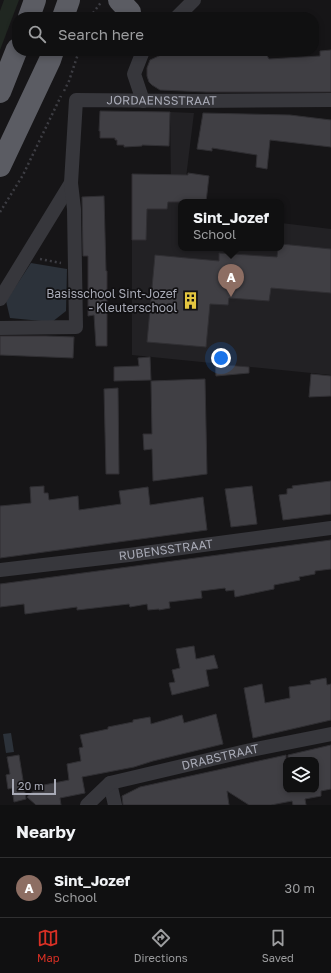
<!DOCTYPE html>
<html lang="en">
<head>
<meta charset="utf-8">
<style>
  body { margin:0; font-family:"Golos Text",sans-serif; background:#1e1e1f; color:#f1f3f6 }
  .controls { position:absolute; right:12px; bottom:12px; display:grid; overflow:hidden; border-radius:8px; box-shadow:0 2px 6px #0003 }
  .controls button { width:36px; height:36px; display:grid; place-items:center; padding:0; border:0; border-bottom:1px solid #303031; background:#101011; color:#f1f3f6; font:20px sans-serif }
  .scale { position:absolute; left:12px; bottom:10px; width:44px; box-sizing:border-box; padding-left:4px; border:2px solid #a8aab6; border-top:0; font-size:11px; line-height:14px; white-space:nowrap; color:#a8aab6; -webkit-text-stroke:3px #111012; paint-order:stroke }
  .you { position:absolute; left:221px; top:358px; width:14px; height:14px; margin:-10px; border:3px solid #fff; border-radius:50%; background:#1a73e8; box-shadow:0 0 0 6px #1a73e833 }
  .badge { display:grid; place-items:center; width:26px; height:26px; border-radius:50%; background:#d93025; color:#fff; font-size:13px; font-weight:700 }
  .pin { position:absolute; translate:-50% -33px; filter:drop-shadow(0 1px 2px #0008) }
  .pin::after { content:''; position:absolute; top:21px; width:14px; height:12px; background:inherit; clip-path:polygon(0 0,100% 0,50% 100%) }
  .popup { position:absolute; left:178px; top:199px; width:106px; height:52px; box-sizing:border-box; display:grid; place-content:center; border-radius:8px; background:#101011; filter:drop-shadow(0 1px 3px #0005); font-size:13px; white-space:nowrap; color:#9c9d9f }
  .popup b { font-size:15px; color:#f1f3f6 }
  .popup::after { content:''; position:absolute; left:50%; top:100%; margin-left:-8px; border:8px solid transparent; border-top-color:#101011 }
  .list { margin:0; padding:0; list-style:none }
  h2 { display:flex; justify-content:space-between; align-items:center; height:52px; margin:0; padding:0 16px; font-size:17px }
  h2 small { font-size:13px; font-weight:400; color:#9c9d9f }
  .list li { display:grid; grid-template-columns:26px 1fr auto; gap:12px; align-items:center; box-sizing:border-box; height:60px; padding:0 16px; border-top:1px solid #303031 }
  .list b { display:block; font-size:15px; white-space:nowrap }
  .list p { margin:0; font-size:13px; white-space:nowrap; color:#9c9d9f }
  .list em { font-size:13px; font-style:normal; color:#9c9d9f }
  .icon { flex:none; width:22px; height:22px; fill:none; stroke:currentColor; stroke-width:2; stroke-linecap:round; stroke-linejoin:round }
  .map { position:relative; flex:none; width:331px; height:805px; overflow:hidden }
  .search { position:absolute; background:#101011; box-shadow:0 2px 6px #0003; left:12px; right:12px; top:12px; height:44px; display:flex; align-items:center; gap:10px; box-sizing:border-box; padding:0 14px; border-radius:16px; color:#9c9d9f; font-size:15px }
  .sheet { height:112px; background:#101011 }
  nav { display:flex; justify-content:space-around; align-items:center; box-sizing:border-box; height:56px; border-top:1px solid #303031; background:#101011; font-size:11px; color:#9c9d9f }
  nav a { display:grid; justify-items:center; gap:2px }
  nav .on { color:#d93025 }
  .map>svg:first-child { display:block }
  .built { fill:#222124 }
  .green { fill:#202721 }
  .water { fill:#2c323a }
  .building { fill:#403f44; stroke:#302f33 }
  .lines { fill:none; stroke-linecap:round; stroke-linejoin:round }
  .path { stroke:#3d3d43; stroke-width:2.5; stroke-dasharray:2 3; stroke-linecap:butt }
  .minor { stroke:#37373c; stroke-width:14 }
  .trunk { stroke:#5b5c63; stroke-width:22 }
  .labels { text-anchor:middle; stroke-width:3.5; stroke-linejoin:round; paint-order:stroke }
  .street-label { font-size:12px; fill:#a8aab6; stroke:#111012 }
  .poi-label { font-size:12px; fill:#a8aab6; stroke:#111012; text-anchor:end }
</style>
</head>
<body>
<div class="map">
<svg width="331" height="805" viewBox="0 0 331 805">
  <rect width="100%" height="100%" fill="#161517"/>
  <path class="built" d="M170,112l24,1 -11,89h-2v16l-3,18h3v12h100v-25l50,6v146l-199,-20v-115l15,-31 24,-27z"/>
  <path class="green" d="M4,0h15l-19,50v-39z"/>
  <g class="water">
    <path d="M31,263l36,6 -1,42 -14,11 -42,-4 -4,-17z"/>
    <path d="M11,733l3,19 -8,1 -3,-19z"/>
  </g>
  <g class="building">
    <path d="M331,50v42h-125l-46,-2 -8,-5 -3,-3 -2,-6v-8l3,-8 11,-5h27v-1h5v-3h65v4l8,-1 3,5 51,-3v-5z"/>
    <path d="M100,111l70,1 -1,34 -27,-1v1l-18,1v-2h-7v-5h-2v-2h-15v-7h-1z"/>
    <path d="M203,113l87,2 41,5v27l-61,-7 -3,29 -11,-2 1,-12 -45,-7v3l-15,-2z"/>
    <path d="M188,173l21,3 -3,26h-38l-1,7h-20l-1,31h-14v-66l56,1z"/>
    <path d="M104,196l2,75h1v75h-11l-2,-31 -6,1v-60h-5l-1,-59z"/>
    <path d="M281,244l50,5v44l-60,-5 -2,13 -40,-3 -1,7 -18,-1 -4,43 -59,-5 8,-87 64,6v-8l58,4 1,-9h3z"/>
    <path d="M0,336h46l28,1 -1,21 -73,-3z"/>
    <path d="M150,357l1,23 -37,1v-14l25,-1 -1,-8z"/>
    <path d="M215,364l34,3v6l-33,3z"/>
    <path d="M311,374l20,2v20l-22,1z"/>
    <path d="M205,379l2,95 -54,7 -1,-32 -8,1 -1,-16h9l-1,-53z"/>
    <path d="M118,388l1,86h-13l-2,-85z"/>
    <path d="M331,481v33l-48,6 -4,-25 8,-1v-5l6,-1 -1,-2z"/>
    <path d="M44,486v7h4l1,7 29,-4 1,14 42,-6 -2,-13 29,-4 2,18 53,-8 4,33 -207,28v-52l31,-3 -1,-16z"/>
    <path d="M252,486l5,38 -26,3 -6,-38z"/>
    <path d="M331,540v29l-16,2v3l-16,3 1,3 -26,5v4l-39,8 -1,-7 -8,1 -1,-3 -24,3 1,7 -33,4 1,6 -11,2v-1l-11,1 -1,-6 -17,3 -1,-3 -52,6v-3l-52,7 -1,-10 -24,3v-23z"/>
    <path d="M194,646l2,13 18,-4 4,13 -12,2 3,16 -37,9 -3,-12 6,-1 -3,-12 8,-2 -4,-19z"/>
    <path d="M326,678l1,7 4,-1v36l-78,18 -9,-50 18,-4 3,19 25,-5 -1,-11 22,-3 -1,-3z"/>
    <path d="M216,714l7,30 -70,17 -19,6 -52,10 3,16 -25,5 1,7h-25l-9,-8 12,-11 30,-6 -2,-16 14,-3 -2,-13 4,-1 -3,-12 28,-6v-2l25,-5v-2l17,-3 1,7 31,-9 2,8z"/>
    <path d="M331,745v44l-10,2v5l-16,3 1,6h-13l-1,-4 -21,4h-22l-22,-14 2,14h-106l-1,-9 18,-9 146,-32v35h30v-30h-28v-5z"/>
    <path d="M19,755l7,44 -12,3 -2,-14 -4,1 -2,-14 4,-1 -3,-17z"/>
  </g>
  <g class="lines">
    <g class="path">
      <path d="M90,17l12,-16"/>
      <path d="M64,91l5,-10 10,-30"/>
      <path d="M0,212l23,-37 38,-79"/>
      <path d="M40,259l21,4"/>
    </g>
    <g class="minor">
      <path d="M177,17l17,-17"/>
      <path d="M143,101l-9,-27 9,-23"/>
      <path d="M0,299l71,-116"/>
      <path id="s1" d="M0,328l76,-1 -2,-118 -3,-26 5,-83 117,1 138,-1"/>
      <path id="s2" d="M0,570l129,-15 202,-27"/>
      <path d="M110,783l5,22"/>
      <path id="s3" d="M87,805l23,-22 136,-32 85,-17"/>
    </g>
    <g class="trunk">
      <path d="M119,0l11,12"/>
      <path d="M29,17l6,-17"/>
      <path d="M63,17l6,-17"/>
      <path d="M0,92l17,-43"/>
      <path d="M0,166l50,-106 3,-9"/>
    </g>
  </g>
  <defs>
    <symbol id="building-bare" viewBox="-9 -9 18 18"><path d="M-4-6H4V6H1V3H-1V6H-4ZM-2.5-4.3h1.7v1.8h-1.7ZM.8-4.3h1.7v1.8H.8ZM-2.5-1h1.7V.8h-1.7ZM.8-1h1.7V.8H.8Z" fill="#e4c640" stroke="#111012" stroke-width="2.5" paint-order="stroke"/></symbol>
  </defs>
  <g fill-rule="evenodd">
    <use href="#building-bare" x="178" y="288" width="25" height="25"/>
  </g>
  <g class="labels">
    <g class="street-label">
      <text dy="4" stroke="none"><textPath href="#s1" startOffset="389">JORDAENSSTRAAT</textPath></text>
      <text dy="4" stroke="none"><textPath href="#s2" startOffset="167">RUBENSSTRAAT</textPath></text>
      <text dy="4" stroke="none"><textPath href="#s3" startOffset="145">DRABSTRAAT</textPath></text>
    </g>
    <g class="poi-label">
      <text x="177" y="298">Basisschool Sint-Jozef<tspan x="177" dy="14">- Kleuterschool</tspan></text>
    </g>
  </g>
</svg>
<div class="controls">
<button><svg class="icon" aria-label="layers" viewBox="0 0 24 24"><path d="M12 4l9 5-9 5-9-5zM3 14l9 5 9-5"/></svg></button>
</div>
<div class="scale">20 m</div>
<div class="you"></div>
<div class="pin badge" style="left:231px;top:297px;background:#8d6e63">A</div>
<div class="popup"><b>Sint_Jozef</b>School</div>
<div class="search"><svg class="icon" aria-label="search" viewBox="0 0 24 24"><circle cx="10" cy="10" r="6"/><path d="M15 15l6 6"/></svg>Search here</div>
</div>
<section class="sheet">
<h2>Nearby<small></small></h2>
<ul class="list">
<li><span class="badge" style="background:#8d6e63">A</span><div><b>Sint_Jozef</b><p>School</p></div><em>30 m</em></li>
</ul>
</section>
<nav>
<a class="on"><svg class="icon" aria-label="map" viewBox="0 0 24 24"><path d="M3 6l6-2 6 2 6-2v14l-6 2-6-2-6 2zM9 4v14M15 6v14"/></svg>Map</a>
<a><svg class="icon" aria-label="directions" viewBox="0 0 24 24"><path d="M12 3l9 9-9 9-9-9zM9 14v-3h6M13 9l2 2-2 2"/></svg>Directions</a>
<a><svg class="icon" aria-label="saved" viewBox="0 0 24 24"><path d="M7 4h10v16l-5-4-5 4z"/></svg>Saved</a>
</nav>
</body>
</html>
